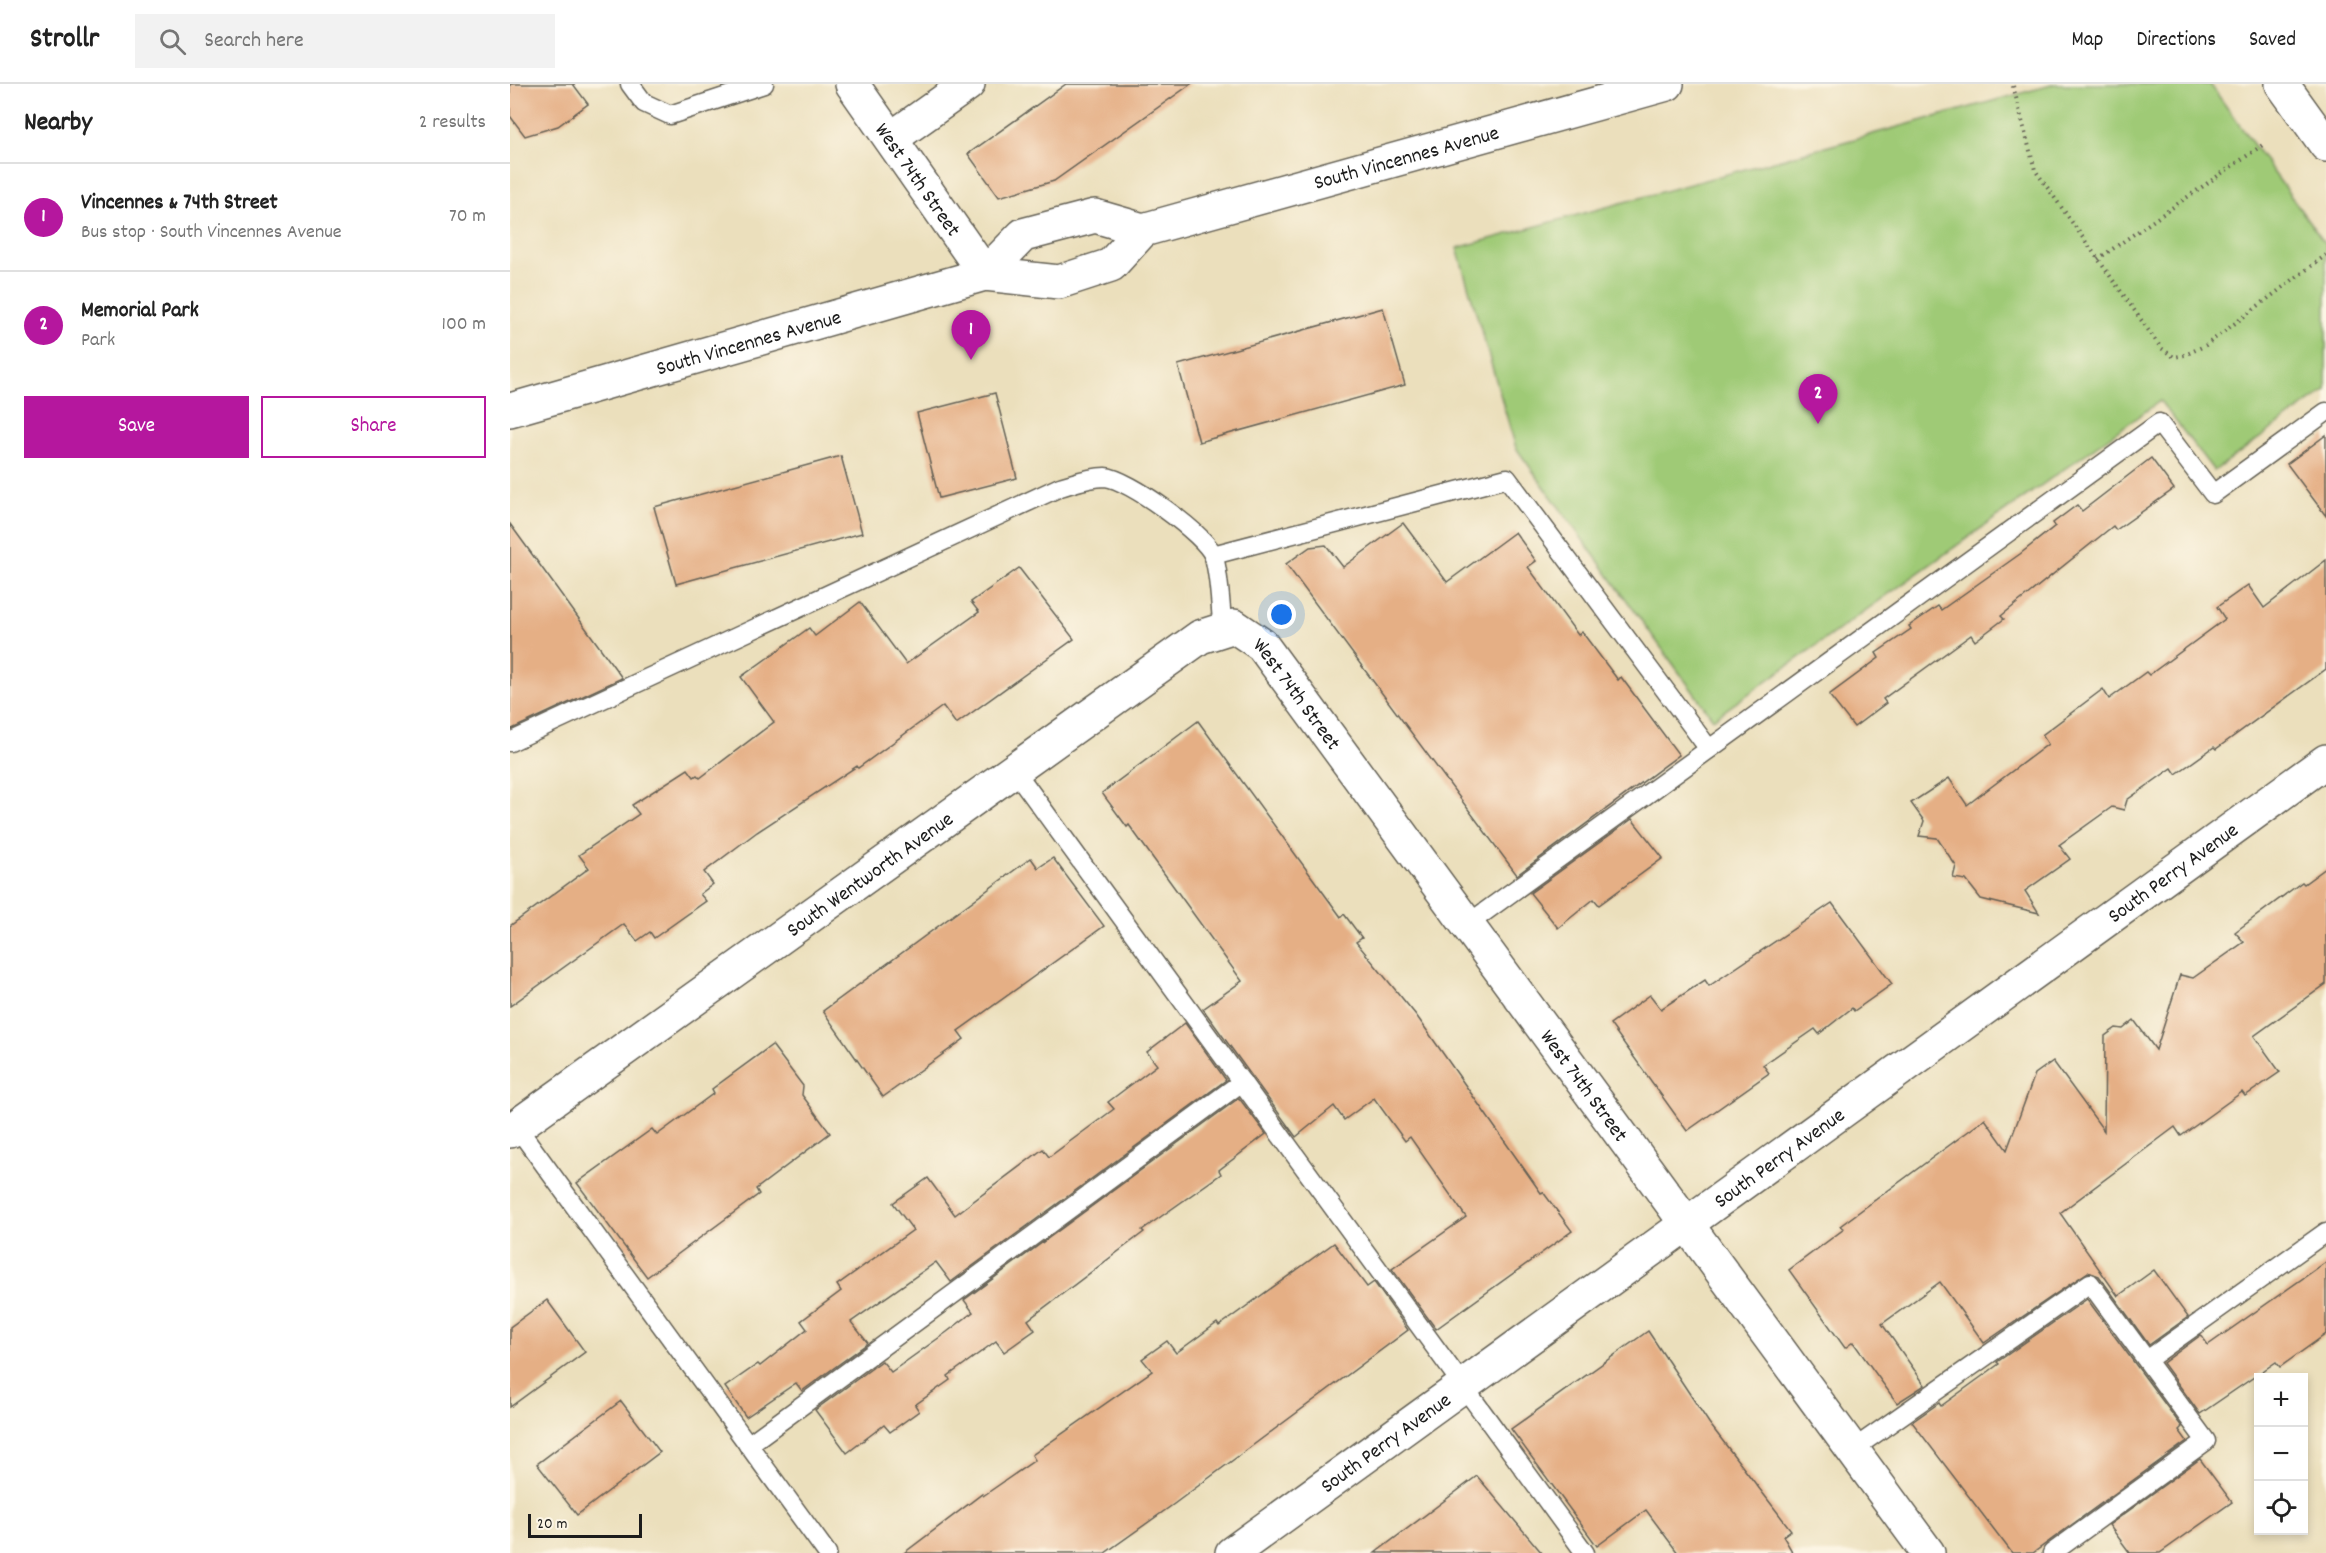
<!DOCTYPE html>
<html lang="en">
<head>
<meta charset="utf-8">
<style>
  body { margin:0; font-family:Dekko,sans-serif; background:#f2f2f2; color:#222 }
  .controls { position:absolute; right:18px; bottom:18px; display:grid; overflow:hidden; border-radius:0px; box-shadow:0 3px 9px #0003 }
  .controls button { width:54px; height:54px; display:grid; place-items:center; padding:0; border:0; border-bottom:2px solid #e0e0e0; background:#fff; color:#222; font:30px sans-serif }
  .scale { position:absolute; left:18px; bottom:15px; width:114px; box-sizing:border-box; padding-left:6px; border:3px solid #1c1c1c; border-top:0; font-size:16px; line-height:21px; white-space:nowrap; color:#1c1c1c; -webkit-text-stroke:4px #fcf5e5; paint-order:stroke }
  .you { position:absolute; left:772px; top:531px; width:21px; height:21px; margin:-15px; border:4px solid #fff; border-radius:50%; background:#1a73e8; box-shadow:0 0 0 9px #1a73e833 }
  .badge { display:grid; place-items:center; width:39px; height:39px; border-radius:50%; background:#b5179e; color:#fff; font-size:20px; font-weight:700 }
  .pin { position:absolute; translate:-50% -50px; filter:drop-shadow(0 2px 3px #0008) }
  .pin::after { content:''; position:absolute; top:32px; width:21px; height:18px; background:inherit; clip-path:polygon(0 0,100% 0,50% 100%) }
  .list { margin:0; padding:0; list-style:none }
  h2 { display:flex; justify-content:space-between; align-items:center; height:78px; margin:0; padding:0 24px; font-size:26px }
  h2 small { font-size:20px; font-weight:400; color:#767676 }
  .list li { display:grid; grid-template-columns:39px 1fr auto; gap:18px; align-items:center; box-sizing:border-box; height:108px; padding:0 24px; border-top:2px solid #e0e0e0 }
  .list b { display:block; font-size:22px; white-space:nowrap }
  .list p { margin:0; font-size:20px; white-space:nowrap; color:#767676 }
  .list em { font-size:20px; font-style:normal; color:#767676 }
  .actions { display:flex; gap:12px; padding:18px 24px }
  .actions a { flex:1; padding:14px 0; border:2px solid #b5179e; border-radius:0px; text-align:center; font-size:21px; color:#b5179e }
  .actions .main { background:#b5179e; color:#fff }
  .icon { flex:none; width:33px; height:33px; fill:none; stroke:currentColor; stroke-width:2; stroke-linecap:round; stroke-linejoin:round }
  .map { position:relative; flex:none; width:1816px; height:1469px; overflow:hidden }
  header { display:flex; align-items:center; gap:36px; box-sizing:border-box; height:84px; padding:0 30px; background:#fff; border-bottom:2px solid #e0e0e0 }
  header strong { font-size:28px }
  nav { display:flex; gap:33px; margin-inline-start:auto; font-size:21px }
  .search { width:420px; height:54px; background:#f2f2f2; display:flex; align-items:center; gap:15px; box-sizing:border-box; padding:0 21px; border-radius:0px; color:#767676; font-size:22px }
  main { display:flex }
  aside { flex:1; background:#fff }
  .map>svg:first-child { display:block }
  .green { fill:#9fca76; stroke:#5e7349; stroke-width:1.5 }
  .building { fill:#e5af85 }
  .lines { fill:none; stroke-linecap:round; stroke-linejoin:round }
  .lane-casing { stroke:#646054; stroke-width:21 }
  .street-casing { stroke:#646054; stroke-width:36 }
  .secondary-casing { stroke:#646054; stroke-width:36 }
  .path { stroke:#646054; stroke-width:4; stroke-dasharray:1.5 4.5; stroke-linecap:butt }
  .lane { stroke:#fff; stroke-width:18 }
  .street { stroke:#fff; stroke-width:33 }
  .secondary { stroke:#fff; stroke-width:33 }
  .labels { text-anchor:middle; stroke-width:4.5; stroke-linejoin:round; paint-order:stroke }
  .street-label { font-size:21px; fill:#1c1c1c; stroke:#fcf5e5 }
</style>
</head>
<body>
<header>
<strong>Strollr</strong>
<div class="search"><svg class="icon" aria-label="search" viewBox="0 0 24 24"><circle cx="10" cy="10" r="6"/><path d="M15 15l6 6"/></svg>Search here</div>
<nav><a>Map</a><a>Directions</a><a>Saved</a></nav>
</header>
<main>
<aside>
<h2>Nearby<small>2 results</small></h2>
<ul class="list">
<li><span class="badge">1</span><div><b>Vincennes &amp; 74th Street</b><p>Bus stop · South Vincennes Avenue</p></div><em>70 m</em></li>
<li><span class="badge">2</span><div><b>Memorial Park</b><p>Park</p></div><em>100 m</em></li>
</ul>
<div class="actions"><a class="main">Save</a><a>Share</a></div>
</aside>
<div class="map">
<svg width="1816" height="1469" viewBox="0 0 1816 1469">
  <rect width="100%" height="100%" fill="#fcf5e5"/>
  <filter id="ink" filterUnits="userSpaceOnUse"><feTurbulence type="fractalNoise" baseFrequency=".0167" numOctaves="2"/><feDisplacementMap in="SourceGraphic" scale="12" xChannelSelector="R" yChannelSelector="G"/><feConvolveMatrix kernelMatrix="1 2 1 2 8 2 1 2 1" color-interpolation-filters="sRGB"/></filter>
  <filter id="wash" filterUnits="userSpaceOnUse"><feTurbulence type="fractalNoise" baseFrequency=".008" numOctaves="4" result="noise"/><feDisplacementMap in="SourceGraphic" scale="24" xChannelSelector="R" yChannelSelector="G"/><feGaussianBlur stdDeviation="1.35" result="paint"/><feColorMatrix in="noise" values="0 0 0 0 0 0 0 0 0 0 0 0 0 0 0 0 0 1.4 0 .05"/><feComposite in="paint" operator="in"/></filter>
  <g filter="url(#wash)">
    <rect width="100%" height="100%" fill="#ebdfbc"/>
    <path class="green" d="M1545,0h155l116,161v145l-112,81 -54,-70 -447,318 -197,-271 -59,-200z"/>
    <g id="blocks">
      <g class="building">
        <path d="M0,0h63l15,20 -30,22 -33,10 -15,-20z"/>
        <path d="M556,0h125l-137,97 -55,16 -31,-43z"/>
        <path d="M873,224l22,77 -206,57 -21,-77z"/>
        <path d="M485,309l22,85 -78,20 -22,-85z"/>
        <path d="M1816,351v81l-39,-52z"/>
        <path d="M331,372l21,77 -186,51 -22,-77z"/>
        <path d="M1641,374l23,31 -58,41 -3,-4 -112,90 3,3 -29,22 -4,-6 -88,64 3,4 -32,24 -25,-32 50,-37 -3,-5 35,-24 -2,-3 29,-20 3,4 79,-56 35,-28 -2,-3 24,-18 5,6z"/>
        <path d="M893,439l44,59 68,-50 21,29 -8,6 50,68 4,-3 36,48 3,-3 58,78 -162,120 -231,-311 24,-17 16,-2 17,22z"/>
        <path d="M0,440l112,154 -112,52z"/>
        <path d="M1816,476v109l-110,80 -2,-2 -38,27 -4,-6 -45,32 -3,10 -12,-3 -53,38 11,14 -45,32 14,22 -58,-14 -15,-19 -13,-2 3,-12 -19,-28 -18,-2 5,-15 -13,-18 38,-25 18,27 81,-61 -6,-9 61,-46 6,10 37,-27 3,3 76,-56 -8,-12 31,-22 16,23z"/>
        <path d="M509,484l55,71 -118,85 -13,-18 -85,62 -1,-2 -100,66 -53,40 9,12 -13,10 6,7 -52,37 -4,-6 -13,9 -13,-17 -114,82v-80l79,-58 -10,-13 60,-41 -7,-9 56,-36 6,8 3,-2 3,3 74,-56 -33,-45 68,-49 6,8 45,-34 46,62 73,-52 -8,-10z"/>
        <path d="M688,637l143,196 3,-3 18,24 -6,4 60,73 125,178 2,-1 29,39 -136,98 -44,-60 74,-52 -56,-80 -5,4 -31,-43 -30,22 -10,-14 -38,31 -93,-128 39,-28 -113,-156 -2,2 -25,-34z"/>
        <path d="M1122,735l31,39 -64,47 -5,-6 -36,29 -28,-35z"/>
        <path d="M521,774l7,10 15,-10 51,68 -146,105 6,8 -81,58 -60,-86z"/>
        <path d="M1816,784v116l-72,52 26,36 -35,24 -3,-4 -61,44 -6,-9 -115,86 58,83 36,-26 34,47 -39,28 -50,-69 -11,-4 -104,71 -44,-61 -58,42 43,61 -28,18 -44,-61 -8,6 -56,-78 55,-41 -4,-3 145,-107 22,31 28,-76 18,-13 51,70 1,-95 11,-8 7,1 11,-9 22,30 24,-75 13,3 51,-36 -9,-10 67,-50 2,2z"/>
        <path d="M1322,819l60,81 -38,27 -2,-3 -33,26 -4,-5 -52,36 6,8 -82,58 -77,-107 40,-29 11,14 44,-29 4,6z"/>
        <path d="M675,939l41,57 -275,202 -15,-20 -85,60 17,21 -66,48 -6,-8 -50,34 -21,-30 33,-23 2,2 47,-37 -6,-8 40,-30 -4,-6 76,-55 -20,-27 35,-25 27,37 88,-66 6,8 65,-48 -6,-7 49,-37 -10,-13z"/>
        <path d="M262,961l31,41 -1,9 28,38 -74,56 3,5 -112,83 -70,-94 75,-54 5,6 57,-42 -2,-4z"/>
        <path d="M729,1014l27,36 -47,36 2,4 -79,56 2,2 -116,88 7,10 -31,22 -8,-11 -48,35 2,4 -35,25 4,6 -29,21 -6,-7 -37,28 -32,-43 67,-49 9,11 56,-40 26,-20 -9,-12z"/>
        <path d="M824,1159l33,44 7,-5 34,48 -234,174 -69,49h-201l78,-59 1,2 52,-36 -3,-5 120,-84 -10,-12 25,-18 9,12 41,-30 2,3z"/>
        <path d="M1816,1178v72l-46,33 -4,-5 -76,52 -37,-51 38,-28 7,10z"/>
        <path d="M1577,1215l95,128 -3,3 8,11 -154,112h-21l-100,-131 27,-19 2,3 58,-42 -2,-2z"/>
        <path d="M37,1216l38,52 -75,55v-80z"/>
        <path d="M1138,1247l61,92 82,107 -8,6 10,17h-115l-32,-43 -49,36 -86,-117z"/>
        <path d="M111,1317l39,51 -83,63 -40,-51z"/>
        <path d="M1690,1375l32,43 -72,51h-30l-21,-28z"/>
        <path d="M967,1392l65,77h-167z"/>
      </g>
    </g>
  </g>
  <g filter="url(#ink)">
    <use href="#blocks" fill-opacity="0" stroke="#646054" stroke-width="1.5"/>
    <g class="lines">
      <defs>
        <g id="lane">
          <path d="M120,0l14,19 26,12 94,-31"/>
          <path d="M703,471l294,-77 202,271"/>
          <path d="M0,658l550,-255c14,-4 29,-10 45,-10 22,1 102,58 109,80 6,22 6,49 9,73"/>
          <path d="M505,687l570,782"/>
          <path d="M958,840l691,-501 54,71 113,-82"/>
          <path d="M7,1043l310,426"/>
          <path d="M1637,1276l179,-128"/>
          <path d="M238,1361l494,-363"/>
          <path d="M1342,1366l238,-167 116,158 -154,112"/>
        </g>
        <g id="street">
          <path id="s1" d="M342,0l133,190"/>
          <path d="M1772,0l44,61"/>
          <path d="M382,54l76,-54"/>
          <path id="s2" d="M0,1047l690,-494 34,-11 28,19 666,908"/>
          <path id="s3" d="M722,1469l1094,-792"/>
        </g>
        <g id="secondary">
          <path id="s4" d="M475,190l38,-39 72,-19 48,14 524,-146"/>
          <path id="s5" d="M0,326l475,-136 74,8 52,-17 32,-35"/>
        </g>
      </defs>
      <use href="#lane" class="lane-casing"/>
      <use href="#street" class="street-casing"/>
      <use href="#secondary" class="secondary-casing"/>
      <g class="path">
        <path d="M1503,2l22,84 126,178 13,9 11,-2 21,-10 120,-90"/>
        <path d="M1588,175l166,-115"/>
      </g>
      <use href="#lane" class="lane"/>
      <use href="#street" class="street"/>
      <use href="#secondary" class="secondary"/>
    </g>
  </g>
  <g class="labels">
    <g class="street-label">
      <text dy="7" stroke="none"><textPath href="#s4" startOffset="452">South Vincennes Avenue</textPath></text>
      <text dy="7" stroke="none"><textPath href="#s1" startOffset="116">West 74th Street</textPath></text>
      <text dy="7" stroke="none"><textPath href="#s5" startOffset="248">South Vincennes Avenue</textPath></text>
      <text dy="7" stroke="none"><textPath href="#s2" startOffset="978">West 74th Street</textPath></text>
      <text dy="7" stroke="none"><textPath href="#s3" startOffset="1161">South Perry Avenue</textPath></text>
      <text dy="7" stroke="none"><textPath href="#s2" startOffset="442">South Wentworth Avenue</textPath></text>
      <text dy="7" stroke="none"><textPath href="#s2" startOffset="1464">West 74th Street</textPath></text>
      <text dy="7" stroke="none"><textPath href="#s3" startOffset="675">South Perry Avenue</textPath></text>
      <text dy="7" stroke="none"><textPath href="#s3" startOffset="189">South Perry Avenue</textPath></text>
    </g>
  </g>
</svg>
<div class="controls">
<button>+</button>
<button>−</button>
<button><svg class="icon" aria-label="locate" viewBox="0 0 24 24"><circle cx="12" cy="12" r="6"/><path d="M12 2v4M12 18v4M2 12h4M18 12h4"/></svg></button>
</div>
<div class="scale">20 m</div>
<div class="you"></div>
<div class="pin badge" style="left:461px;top:276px">1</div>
<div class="pin badge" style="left:1308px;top:340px">2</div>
</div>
</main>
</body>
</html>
